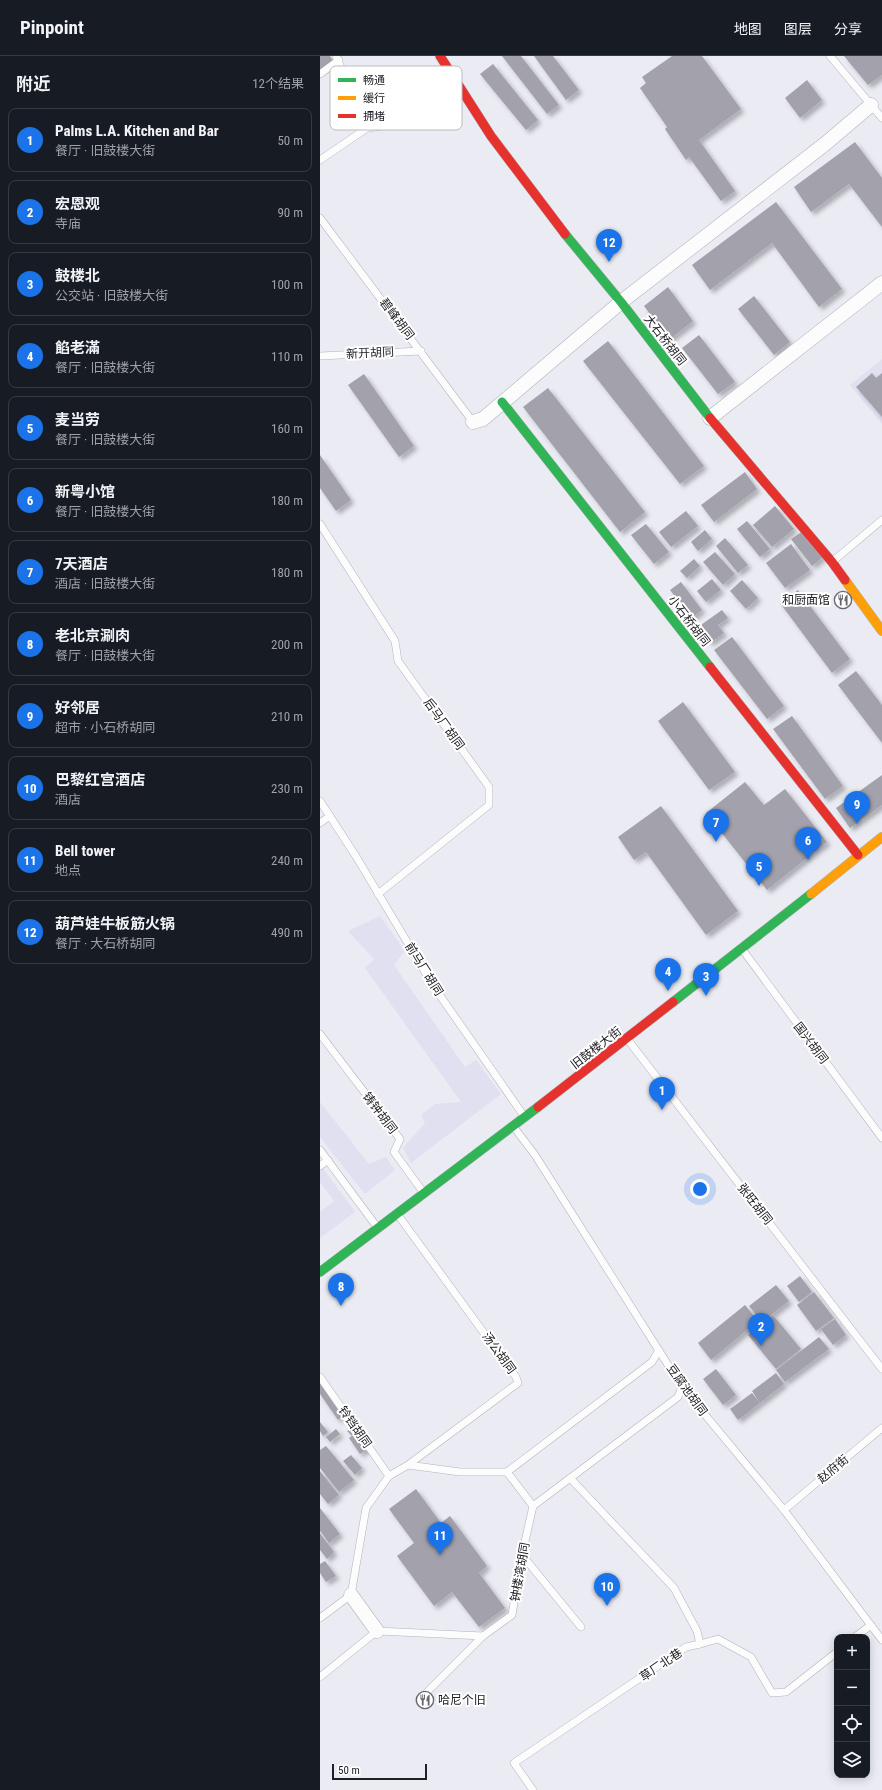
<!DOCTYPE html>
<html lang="zh">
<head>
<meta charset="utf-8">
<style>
  body { margin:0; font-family:"Roboto Condensed","Noto Sans SC",sans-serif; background:#242831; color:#f1f3f6 }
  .controls { position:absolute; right:12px; bottom:12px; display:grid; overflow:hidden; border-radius:8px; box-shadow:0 2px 10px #0003 }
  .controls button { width:36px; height:36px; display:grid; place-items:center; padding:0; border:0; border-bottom:1px solid #363941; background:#171b24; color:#f1f3f6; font:20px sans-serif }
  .scale { position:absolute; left:12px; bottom:10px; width:95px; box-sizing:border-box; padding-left:4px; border:2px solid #202026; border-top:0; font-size:11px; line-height:14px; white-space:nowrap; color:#202026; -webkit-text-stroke:3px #fff; paint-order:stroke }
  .you { position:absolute; left:380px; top:1133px; width:14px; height:14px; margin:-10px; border:3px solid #fff; border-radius:50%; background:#1a73e8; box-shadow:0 0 0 6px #1a73e833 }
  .badge { display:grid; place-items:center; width:26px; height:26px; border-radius:50%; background:#1a73e8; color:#fff; font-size:13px; font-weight:700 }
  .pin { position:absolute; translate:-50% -33px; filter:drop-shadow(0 1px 2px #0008) }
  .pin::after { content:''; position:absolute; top:21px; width:14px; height:12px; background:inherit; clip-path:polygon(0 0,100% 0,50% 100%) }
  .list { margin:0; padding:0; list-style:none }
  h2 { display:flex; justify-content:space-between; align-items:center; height:52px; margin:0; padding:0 16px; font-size:17px }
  h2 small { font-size:13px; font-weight:400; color:#9ea1a6 }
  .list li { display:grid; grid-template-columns:26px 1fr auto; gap:12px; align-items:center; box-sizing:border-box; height:64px; margin:0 8px 8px; padding:0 8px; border:1px solid #363941; border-radius:8px }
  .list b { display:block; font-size:15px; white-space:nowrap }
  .list p { margin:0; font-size:13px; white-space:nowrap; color:#9ea1a6 }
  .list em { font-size:13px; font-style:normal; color:#9ea1a6 }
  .icon { flex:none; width:22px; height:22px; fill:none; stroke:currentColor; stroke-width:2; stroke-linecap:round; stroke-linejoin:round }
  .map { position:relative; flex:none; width:562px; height:1734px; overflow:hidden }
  header { display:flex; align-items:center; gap:24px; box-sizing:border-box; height:56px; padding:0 20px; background:#171b24; border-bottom:1px solid #363941 }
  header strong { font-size:19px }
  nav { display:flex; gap:22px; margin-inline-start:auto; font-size:14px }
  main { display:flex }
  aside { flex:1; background:#171b24 }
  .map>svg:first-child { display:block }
  .built { fill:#e0e0f1 }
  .building { fill:#a2a1ac; filter:url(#shadow) }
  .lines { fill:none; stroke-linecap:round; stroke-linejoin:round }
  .lane-casing { stroke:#b3b3ba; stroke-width:8 }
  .street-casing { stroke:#b3b3ba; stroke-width:15 }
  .fast-casing { stroke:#b3b3ba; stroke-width:10 }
  .slow-casing { stroke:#b3b3ba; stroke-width:10 }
  .jam-casing { stroke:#b3b3ba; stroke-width:10 }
  .lane { stroke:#fcfcfd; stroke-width:7 }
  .street { stroke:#fcfcfd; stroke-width:14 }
  .fast { stroke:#30b455; stroke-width:9 }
  .slow { stroke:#ff9f0a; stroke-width:9 }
  .jam { stroke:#e5322d; stroke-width:9 }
  .labels { text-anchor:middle; stroke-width:4; stroke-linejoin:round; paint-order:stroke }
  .street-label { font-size:12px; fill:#202026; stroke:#fff }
  .poi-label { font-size:12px; fill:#202026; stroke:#fff; text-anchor:end }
  .key { fill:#fff; stroke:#bcbcbe; stroke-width:1 }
  .key-label { font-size:11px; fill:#202026 }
</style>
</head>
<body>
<header>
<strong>Pinpoint</strong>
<nav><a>地图</a><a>图层</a><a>分享</a></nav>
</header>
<main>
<aside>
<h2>附近<small>12个结果</small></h2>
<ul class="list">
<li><span class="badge">1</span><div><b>Palms L.A. Kitchen and Bar</b><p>餐厅 · 旧鼓楼大街</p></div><em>50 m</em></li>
<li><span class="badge">2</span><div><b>宏恩观</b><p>寺庙</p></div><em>90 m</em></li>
<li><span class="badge">3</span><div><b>鼓楼北</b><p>公交站 · 旧鼓楼大街</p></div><em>100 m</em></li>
<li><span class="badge">4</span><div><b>餡老滿</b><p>餐厅 · 旧鼓楼大街</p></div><em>110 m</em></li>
<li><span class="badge">5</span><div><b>麦当劳</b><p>餐厅 · 旧鼓楼大街</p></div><em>160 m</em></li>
<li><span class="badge">6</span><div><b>新粤小馆</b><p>餐厅 · 旧鼓楼大街</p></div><em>180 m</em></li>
<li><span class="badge">7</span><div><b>7天酒店</b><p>酒店 · 旧鼓楼大街</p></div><em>180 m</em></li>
<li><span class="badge">8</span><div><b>老北京涮肉</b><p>餐厅 · 旧鼓楼大街</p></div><em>200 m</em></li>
<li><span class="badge">9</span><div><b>好邻居</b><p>超市 · 小石桥胡同</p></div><em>210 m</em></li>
<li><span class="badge">10</span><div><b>巴黎红宫酒店</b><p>酒店</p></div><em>230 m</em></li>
<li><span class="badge">11</span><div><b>Bell tower</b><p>地点</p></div><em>240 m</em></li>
<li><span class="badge">12</span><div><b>葫芦娃牛板筋火锅</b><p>餐厅 · 大石桥胡同</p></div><em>490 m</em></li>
</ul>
</aside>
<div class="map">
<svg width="562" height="1734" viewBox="0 0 562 1734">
  <defs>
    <filter id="shadow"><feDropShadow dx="3.5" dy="3.5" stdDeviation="2" flood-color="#0004"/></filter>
  </defs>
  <rect width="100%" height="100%" fill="#ebebf4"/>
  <g class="built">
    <path d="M562,303v65l-32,-39z"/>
    <path d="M60,860l25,35 -11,14 71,102 11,-7 25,34 -90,69 -8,-15 22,-25 -4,-8 14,-11 26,-2 -96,-134 9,-9 -26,-28z"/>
    <path d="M0,1046l49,62 17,-7 9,13 -30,24 -45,-57z"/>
    <path d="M0,1108l35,48 -35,26v-26l14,-11 -14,-19z"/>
  </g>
  <g class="building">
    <path d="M0,0h10l3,5 -13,9z"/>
    <path d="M182,0h19l38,49 -12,9z"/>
    <path d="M214,0h19l26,34 -13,10z"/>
    <path d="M352,0h30l39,53 -42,31 36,51 -14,10 -32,-44 -3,3 -21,-31 2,-2 -27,-39 6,-5 -4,-6z"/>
    <path d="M524,0h38v19l-14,10z"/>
    <path d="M173,8l45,56 -12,10 -46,-56z"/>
    <path d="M487,24l15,20 -22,18 -15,-20z"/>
    <path d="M535,86l27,36v49l-33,-43 -38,28 -17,-25z"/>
    <path d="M456,146l66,87 -23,18 -47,-64 -62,47 -18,-25z"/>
    <path d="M348,231l25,34 -24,19 -25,-34z"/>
    <path d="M434,240l36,46 -16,13 -36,-46z"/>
    <path d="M379,279l36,47 -17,12 -36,-46z"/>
    <path d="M288,285l96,125 -24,18 -97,-123z"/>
    <path d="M552,317l4,5 6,-5v44l-26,-30z"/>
    <path d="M44,318l50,72 -15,11 -51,-72z"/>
    <path d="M228,332l97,124 -25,20 -97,-125z"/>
    <path d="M0,399l31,45 -15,11 -16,-23z"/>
    <path d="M425,416l12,17 -43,33 -13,-17z"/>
    <path d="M455,450l19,23 -22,18 -19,-22z"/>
    <path d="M366,455l12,15 -27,21 -12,-15z"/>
    <path d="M427,465l23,28 -10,8 -23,-28z"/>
    <path d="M326,468l23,28 -15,12 -23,-29z"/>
    <path d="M385,474l7,9 -14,12 -7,-9z"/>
    <path d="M483,475l20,26 -11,9 -21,-27z"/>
    <path d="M405,482l23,27 -10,8 -22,-27z"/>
    <path d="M471,488l19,26 -25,18 -19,-25z"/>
    <path d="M395,496l20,22 -12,11 -20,-23z"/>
    <path d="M374,503l6,7 -13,12 -7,-7z"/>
    <path d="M392,523l9,11 -15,12 -9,-11z"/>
    <path d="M422,524l16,18 -12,11 -16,-18z"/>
    <path d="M361,526l21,28 -10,8 -22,-28z"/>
    <path d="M478,534l52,69 -18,14 -52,-70z"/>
    <path d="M402,554l6,8 -10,7 6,8 -14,10 -12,-16z"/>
    <path d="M412,581l52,69 -17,13 -53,-69z"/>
    <path d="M536,615l26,34v38l-44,-58z"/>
    <path d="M363,646l52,70 -26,18 -51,-69z"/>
    <path d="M472,660l51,70 -18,13 -52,-70z"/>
    <path d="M562,719v30l-32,23 -14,-20z"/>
    <path d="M425,726l19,23 21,-16 42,53 -60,48 -61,-77z"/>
    <path d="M341,750l77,105 -32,24 -60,-83 -12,8 -16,-23z"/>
    <path d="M480,1220l12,16 -13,10 -12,-16z"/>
    <path d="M456,1229l13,16 -27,21 -13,-16z"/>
    <path d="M494,1236l20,26 -18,13 -19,-26z"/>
    <path d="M425,1249l13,16 -47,39 -13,-17z"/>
    <path d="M453,1259l28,34 -25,20 -28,-34z"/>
    <path d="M515,1263l11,16 -13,10 -12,-16z"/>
    <path d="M499,1281l10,12 -44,33 -9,-12z"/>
    <path d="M396,1313l20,26 -13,10 -20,-26z"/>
    <path d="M456,1317l8,11 -24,19 -8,-12z"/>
    <path d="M0,1327l23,33 -5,4 -18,-26z"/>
    <path d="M432,1337l8,10 -22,17 -8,-11z"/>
    <path d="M0,1366l8,10 -5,4 -3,-5z"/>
    <path d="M16,1373l4,5 -10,8 -4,-5z"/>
    <path d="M31,1373l17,19 -8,6 -11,-16 3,-2 -5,-5z"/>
    <path d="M6,1390l28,34 -15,12 -19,-24v-18z"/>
    <path d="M31,1399l11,13 -7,7 -12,-14z"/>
    <path d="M0,1415l19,24 -11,9 -8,-10z"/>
    <path d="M96,1433l25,34 9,-7 37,50 -8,7 26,35 -26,19 -27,-35 -18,14 -37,-50 17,-13 -25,-34z"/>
    <path d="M0,1452l20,26 -11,9 -9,-12z"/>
    <path d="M0,1477l14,19 -7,7 -7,-9z"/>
    <path d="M5,1505l11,15 -10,6 -6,-9v-9z"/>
  </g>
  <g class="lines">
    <defs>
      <g id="lane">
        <path d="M16,0l31,72"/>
        <path d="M510,0l52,62"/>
        <path d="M0,18l19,-14"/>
        <path d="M0,104l47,-32 32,-4 60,-38"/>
        <path d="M0,162l153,204"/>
        <path d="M0,300l101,-5"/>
        <path d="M0,468l75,117 3,20 91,126v18l-111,89"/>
        <path d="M512,506l50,-42"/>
        <path d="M0,745l37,57 77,129 90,129"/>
        <path d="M0,767l10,-7"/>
        <path d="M422,893l140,189"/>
        <path d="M0,978l80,105 -6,13 29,40"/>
        <path d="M308,984l254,329"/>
        <path d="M193,1070l22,29 147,232 102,123 98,130"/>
        <path d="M0,1094l57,77"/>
        <path d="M0,1110l8,-6"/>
        <path d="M78,1159l118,162 2,6 -110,82"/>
        <path d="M0,1321l69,99"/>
        <path d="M187,1416l26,34"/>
        <path d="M464,1454l98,-82"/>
        <path d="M202,1499l59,72"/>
        <path d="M0,1562l31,-23 15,-87 23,-32 19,-11 52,7h47l145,-110 7,-12"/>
        <path d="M535,1581l16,-12"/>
        <path d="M380,1588l18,-5 33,18 21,36 14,-1 51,-40"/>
        <path d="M0,1621l57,-46 106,5 29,-21 10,-60 11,-49 145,-109 4,-10"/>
        <path d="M99,1644l64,-64"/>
        <path d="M213,1734l-19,-27 172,-116 14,-3 -3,-13 -23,-43 -104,-110"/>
      </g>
      <g id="street">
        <path d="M390,362l172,-135"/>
        <path d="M153,366l10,-3 138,-117 204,-158 46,-39"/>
        <path d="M31,1539l26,36"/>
      </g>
      <g id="fast">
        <path d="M245,178l56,68 89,116"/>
        <path d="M182,346l208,265"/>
        <path d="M353,946l138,-108"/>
        <path d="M0,1216l218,-165"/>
      </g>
      <g id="slow">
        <path d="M525,524l37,51"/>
        <path d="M491,838l71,-57"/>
      </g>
      <g id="jam">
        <path d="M120,0l51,80 74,98"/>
        <path d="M390,362l122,144 13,18"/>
        <path d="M390,611l148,188"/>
        <path d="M218,1051l135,-105"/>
      </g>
    </defs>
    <use href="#lane" class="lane-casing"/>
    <use href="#street" class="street-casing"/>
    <use href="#fast" class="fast-casing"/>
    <use href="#slow" class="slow-casing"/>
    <use href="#jam" class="jam-casing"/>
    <use href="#lane" class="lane"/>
    <use href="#street" class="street"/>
    <use href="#fast" class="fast"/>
    <use href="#slow" class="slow"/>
    <use href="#jam" class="jam"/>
  </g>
  <defs>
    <symbol id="restaurant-ring" viewBox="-11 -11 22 22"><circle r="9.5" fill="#fff" stroke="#67676e" stroke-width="1.5"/><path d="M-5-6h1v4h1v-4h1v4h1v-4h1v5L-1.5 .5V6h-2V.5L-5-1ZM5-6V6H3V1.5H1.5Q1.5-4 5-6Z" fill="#67676e"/></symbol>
  </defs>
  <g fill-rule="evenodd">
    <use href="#restaurant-ring" x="513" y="534" width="20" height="20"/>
    <use href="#restaurant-ring" x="95" y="1634" width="20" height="20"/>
  </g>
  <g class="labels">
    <g class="street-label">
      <text transform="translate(77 263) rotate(53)" y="4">碧峰胡同</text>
      <text transform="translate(345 284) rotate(52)" y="4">大石桥胡同</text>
      <text transform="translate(50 297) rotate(-3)" y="4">新开胡同</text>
      <text transform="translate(369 565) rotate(52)" y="4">小石桥胡同</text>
      <text transform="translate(124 668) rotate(54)" y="4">后马厂胡同</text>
      <text transform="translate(104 913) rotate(58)" y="4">前马厂胡同</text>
      <text transform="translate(491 987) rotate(53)" y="4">国兴胡同</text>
      <text transform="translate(276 992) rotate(-38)" y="4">旧鼓楼大街</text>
      <text transform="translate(60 1057) rotate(53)" y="4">铸钟胡同</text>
      <text transform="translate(435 1148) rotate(52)" y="4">张旺胡同</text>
      <text transform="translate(179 1297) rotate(54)" y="4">汤公胡同</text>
      <text transform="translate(367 1334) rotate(54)" y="4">豆腐池胡同</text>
      <text transform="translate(35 1371) rotate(55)" y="4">铃铛胡同</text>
      <text transform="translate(513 1413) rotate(-40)" y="4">赵府街</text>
      <text transform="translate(200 1516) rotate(-80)" y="4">钟楼湾胡同</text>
      <text transform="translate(341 1609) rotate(-34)" y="4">草厂北巷</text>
    </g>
    <g class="poi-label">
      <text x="510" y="548">和厨面馆</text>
      <text x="118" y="1648" text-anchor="start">哈尼个旧</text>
    </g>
  </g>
  <rect x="10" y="10" width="132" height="64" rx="6" class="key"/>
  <rect x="18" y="22" width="18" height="4" fill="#30b455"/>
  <rect x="18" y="40" width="18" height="4" fill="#ff9f0a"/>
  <rect x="18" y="58" width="18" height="4" fill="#e5322d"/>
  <g class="key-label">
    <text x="43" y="28">畅通</text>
    <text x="43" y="46">缓行</text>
    <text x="43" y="64">拥堵</text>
  </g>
</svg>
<div class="controls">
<button>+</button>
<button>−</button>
<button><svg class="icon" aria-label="locate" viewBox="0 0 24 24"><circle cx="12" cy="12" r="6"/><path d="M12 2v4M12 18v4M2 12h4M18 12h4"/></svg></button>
<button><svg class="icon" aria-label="layers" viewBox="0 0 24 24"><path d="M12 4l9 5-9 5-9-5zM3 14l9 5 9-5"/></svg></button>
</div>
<div class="scale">50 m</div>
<div class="you"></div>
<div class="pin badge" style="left:342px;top:1054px">1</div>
<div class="pin badge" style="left:441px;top:1290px">2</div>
<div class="pin badge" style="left:386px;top:940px">3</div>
<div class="pin badge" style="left:348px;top:935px">4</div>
<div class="pin badge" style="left:439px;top:830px">5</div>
<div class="pin badge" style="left:488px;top:804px">6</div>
<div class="pin badge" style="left:396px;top:786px">7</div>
<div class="pin badge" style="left:21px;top:1250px">8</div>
<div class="pin badge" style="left:537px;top:768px">9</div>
<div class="pin badge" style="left:287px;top:1550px">10</div>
<div class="pin badge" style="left:120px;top:1499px">11</div>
<div class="pin badge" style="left:289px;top:206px">12</div>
</div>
</main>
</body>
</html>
